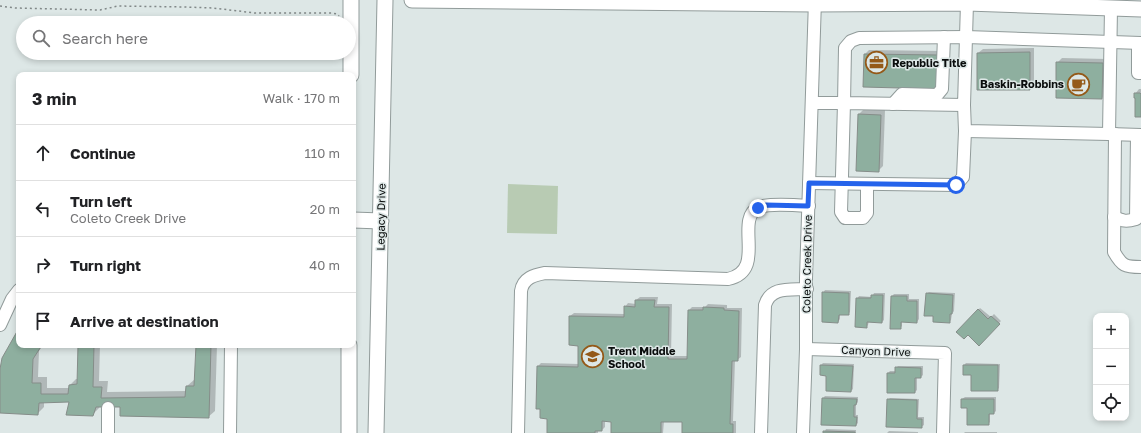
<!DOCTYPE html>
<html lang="en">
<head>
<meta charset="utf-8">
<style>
  body { margin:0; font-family:"Golos Text",sans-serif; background:#f2f2f2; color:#202124 }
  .controls { position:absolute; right:12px; bottom:12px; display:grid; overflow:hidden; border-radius:8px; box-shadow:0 2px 6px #0003 }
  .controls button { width:36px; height:36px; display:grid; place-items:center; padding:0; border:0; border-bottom:1px solid #e0e0e0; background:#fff; color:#202124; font:20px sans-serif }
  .stop { position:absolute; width:12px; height:12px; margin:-9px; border:3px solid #2563eb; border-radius:50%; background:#fff }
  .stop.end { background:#2563eb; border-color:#fff; box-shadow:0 1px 4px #0008 }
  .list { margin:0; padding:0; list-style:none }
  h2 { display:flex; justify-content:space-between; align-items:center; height:52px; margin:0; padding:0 16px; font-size:17px }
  h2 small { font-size:13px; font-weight:400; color:#757577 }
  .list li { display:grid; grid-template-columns:26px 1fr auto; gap:12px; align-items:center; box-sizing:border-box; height:56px; padding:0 16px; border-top:1px solid #e0e0e0 }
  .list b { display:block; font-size:15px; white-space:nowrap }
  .list p { margin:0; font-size:13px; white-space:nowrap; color:#757577 }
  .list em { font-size:13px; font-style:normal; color:#757577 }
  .icon { flex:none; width:22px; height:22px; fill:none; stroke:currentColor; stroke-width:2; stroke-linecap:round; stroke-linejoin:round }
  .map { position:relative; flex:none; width:1141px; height:433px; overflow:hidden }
  .search { position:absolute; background:#fff; box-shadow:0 2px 6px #0003; left:16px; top:16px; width:340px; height:44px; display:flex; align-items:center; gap:10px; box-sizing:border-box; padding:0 14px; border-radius:22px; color:#757577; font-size:15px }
  .panel { position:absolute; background:#fff; box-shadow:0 2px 6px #0003; left:16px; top:72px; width:340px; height:276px; border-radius:8px }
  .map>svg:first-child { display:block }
  .green { fill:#b8cbb3 }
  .shadow { fill:#0003 }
  .building { fill:#8eaf9f; stroke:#858d89 }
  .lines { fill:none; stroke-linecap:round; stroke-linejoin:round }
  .minor-casing { stroke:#919b9a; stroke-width:14 }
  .major-casing { stroke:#919b9a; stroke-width:17 }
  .path { stroke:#818888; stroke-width:1.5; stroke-dasharray:2 3; stroke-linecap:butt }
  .minor { stroke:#fff; stroke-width:12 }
  .major { stroke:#fff; stroke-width:15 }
  .route { stroke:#2563eb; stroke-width:5 }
  .labels { text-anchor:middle; stroke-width:3; stroke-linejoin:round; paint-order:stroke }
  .poi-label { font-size:11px; font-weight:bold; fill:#0a0d0d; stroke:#dde7e6; text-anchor:start }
  .street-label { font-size:11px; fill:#0a0d0d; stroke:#dde7e6 }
</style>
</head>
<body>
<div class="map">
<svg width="1141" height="433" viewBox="0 0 1141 433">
  <rect width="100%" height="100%" fill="#dde7e6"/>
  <path class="green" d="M508,184l50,2 -1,48 -50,-1z"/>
  <g class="shadow">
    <path d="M1034,48v36l-5,5 -51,-36 5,-4z"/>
    <path d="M869,50l74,1 -6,37 -72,-34z"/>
    <path d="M1062,58l45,1 -1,35 -4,4 -45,-35z"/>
    <path d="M1139,89h2v27l-6,-22z"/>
    <path d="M863,110h22l-2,56 -5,5 -19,-57z"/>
    <path d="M825,290l26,1 -1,21 -2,2h-8v5l-2,3 -15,-29z"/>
    <path d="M929,292l26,1 -1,18 -2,3 -1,6 -2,2 -15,-7 -8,-21z"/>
    <path d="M874,293h11l-1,27 -2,2 -13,-1 -1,4 -2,2 -9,-28 2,-3 13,1z"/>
    <path d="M894,294h15v5h10v20l-2,3 -15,-1v5l-2,2 -8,-32z"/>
    <path d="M640,297h18l-1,7h15l-1,52h17l1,-46 3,-3h13l3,-3 19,1v3h15l-1,49 -4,3h-2l-2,61h3v12h-53v-11l-19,-1 -1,12h-51v-12l-7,-1v7l-3,3h-4v3h-50v-15l-10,-52 3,-3 38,1v-19l-9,-1v-28l4,-3 51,1v-7l3,-4 8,1v-4z"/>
    <path d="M980,308l11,9 3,-3 7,7 -22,23 -11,-10 -10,-2z"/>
    <path d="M19,330v15h24l-4,6 -1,26h9v11h23v-3l6,-6h2l1,-34h21l-1,36h9l-1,11 80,-1v-5l8,-7 2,-34h20l-2,66 -7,6 -87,-11h-21l-1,2 -7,7 -21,-14 -27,1v5l-7,7 -37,-2v-35z"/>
    <path d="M823,363l31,1 -1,25 -2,2 -24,-1v-15l-6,-1v-9z"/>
    <path d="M966,363l34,1 -1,24 -2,2 -25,-16 -8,-9z"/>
    <path d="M898,366h25v9l-2,2h-4v13l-2,2 -27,-19 2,-2h6v-3z"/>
    <path d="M825,396l33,1v5l-2,3v10h2v8l-2,2 -33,-27z"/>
    <path d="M965,397h31v14l-2,2h-4v9l-2,2 -20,-17h-6v-8z"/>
    <path d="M890,398l29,1 -1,18h6v8l-3,2 -33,-27z"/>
    <path d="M826,429l30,1v3h-32z"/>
    <path d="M889,431l29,1v1h-31z"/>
    <path d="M965,432h32v1h-33z"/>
  </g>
  <g class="building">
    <path d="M1030,52v38h-53v-37z"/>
    <path d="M864,54l74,1v34l-75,-2z"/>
    <path d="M1056,62l47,1 -1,36 -46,-1z"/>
    <path d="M1134,93h6l1,1v23h-6v-19h-1z"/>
    <path d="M858,114l23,1 -2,57 -23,-1z"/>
    <path d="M822,292l27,1v22h-10l-1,8 -16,-1z"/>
    <path d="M926,293l27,2 -1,19h-2v9l-17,-1v-6h-9z"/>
    <path d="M871,295h12l-1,28 -15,-1v6l-12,-1 1,-29h15z"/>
    <path d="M891,296h16v5h10v22l-16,-1v7h-11z"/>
    <path d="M635,300h20l-1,7h15l-1,52h19l1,-49h15v-3l21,1v2l15,1 -1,50h-6l-2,63h3v9h-51v-11h-21v11h-50v-11l-9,-1v10h-7v2h-48v-14l-7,-1v-9h-4l1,-43 41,1v-21l-9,-1v-29l55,1v-11l11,1z"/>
    <path d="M978,309l10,10 3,-3 9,8 -21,22 -11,-11 -4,4 -8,-7z"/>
    <path d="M19,328v17h23l-9,14 -1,24h9v11h27l1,-9 8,-1 1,-39h16l-1,42h9l-1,11 84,-1 1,-11h8l2,-41h15l-2,73 -89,-2v-9h-24l-3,9 -27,-1 3,-13 -30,1 -1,12 -38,-2v-44l2,-11z"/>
    <path d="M820,365l33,1 -2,26 -25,-1v-15l-6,-1z"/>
    <path d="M963,365h35v26h-27v-16h-8z"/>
    <path d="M895,367l26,1v10h-6v15h-28v-20h8z"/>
    <path d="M822,398l35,1 -1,6h-2v12h3l-1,9 -35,-1z"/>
    <path d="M887,399l30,1v19h5v9l-36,-1z"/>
    <path d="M961,399h33v15h-5v11h-22v-17h-6z"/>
    <path d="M823,431l32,1v1h-32z"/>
  </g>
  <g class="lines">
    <defs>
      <g id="minor">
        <path d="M967,3l-1,34 175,6"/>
        <path d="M1111,8l-2,126 32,1"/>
        <path d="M1138,43v30h3"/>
        <path d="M812,103h32l1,-55 6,-7 8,-3 107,-1 -2,68 -120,-2 -3,109 4,6h18l4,-5v-29"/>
        <path d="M893,104l9,-10 35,1 5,-6 2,-52"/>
        <path d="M964,105l1,26 144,3"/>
        <path d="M1115,134l-1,118c8,14 11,15 27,15"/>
        <path d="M809,183l147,2 7,-8 2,-46"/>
        <path d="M1114,217c9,4 12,5 22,2l1,-84"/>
        <path d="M0,325l12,-26 7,-9"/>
        <path d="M806,349l139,4 -2,80"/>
        <path d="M108,433v-25"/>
        <path d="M230,433l1,-88"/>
        <path d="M518,433l3,-142c2,-13 13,-16 24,-18l183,6c40,-8 5,-60 31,-72 10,-4 37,-2 50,-1"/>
        <path d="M761,433l4,-128c6,-19 25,-15 42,-16"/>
        <path d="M803,433l3,-84v-71l9,-278"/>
      </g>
      <g id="major">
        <path d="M412,0l403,4 152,-1 174,6"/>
        <path d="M351,75v-75"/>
        <path d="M353,220l28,1"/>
        <path d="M349,433v-88"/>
        <path d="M376,433l9,-433"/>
      </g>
    </defs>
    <use href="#minor" class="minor-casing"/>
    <use href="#major" class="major-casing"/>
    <path class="path" d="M0,6l15,2 85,2 18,-4 67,1 28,1 42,5h77l5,1 2,2"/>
    <use href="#minor" class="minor"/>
    <use href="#major" class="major"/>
  </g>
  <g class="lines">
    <path class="route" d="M758,208l8,-3 42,1 1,-23 147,2"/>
  </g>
  <defs>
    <symbol id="office-ring" viewBox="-11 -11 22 22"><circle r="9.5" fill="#dde7e6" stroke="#945918" stroke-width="1.5"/><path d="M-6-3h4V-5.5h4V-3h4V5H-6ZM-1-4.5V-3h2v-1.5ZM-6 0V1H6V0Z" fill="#945918"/></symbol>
    <symbol id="cafe-ring" viewBox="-11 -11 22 22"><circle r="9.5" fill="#dde7e6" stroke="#945918" stroke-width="1.5"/><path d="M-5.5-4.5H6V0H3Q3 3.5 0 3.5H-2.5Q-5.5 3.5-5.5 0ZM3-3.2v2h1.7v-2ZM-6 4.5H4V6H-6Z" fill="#945918"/></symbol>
    <symbol id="school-ring" viewBox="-11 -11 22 22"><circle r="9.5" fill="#dde7e6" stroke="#945918" stroke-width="1.5"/><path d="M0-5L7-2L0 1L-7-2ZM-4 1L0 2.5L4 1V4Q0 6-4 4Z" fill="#945918"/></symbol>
  </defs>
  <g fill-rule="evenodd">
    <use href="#office-ring" x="864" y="50" width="25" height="25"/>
    <use href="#cafe-ring" x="1066" y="72" width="25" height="25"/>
    <use href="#school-ring" x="580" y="344" width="25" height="25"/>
  </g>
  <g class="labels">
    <g class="poi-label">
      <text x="892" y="67">Republic Title</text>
      <text x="1064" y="88" text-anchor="end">Baskin-Robbins</text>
      <text x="608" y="355">Trent Middle<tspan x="608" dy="13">School</tspan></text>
    </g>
    <g class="street-label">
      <text transform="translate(381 217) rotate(-89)" y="4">Legacy Drive</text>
      <text transform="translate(807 264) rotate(-89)" y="4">Coleto Creek Drive</text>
      <text transform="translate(876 351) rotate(2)" y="4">Canyon Drive</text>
    </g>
  </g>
</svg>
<div class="controls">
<button>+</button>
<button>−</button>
<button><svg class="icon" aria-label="locate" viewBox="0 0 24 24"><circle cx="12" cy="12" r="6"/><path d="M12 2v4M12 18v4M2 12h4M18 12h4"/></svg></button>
</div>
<div class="stop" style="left:956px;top:185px"></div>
<div class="stop end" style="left:758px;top:208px"></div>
<div class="search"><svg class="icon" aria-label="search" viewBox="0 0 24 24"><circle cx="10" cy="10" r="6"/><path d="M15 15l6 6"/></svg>Search here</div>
<section class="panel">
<h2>3 min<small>Walk · 170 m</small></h2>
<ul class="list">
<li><svg class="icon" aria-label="ahead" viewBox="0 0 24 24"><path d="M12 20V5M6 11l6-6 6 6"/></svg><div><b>Continue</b></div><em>110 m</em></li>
<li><svg class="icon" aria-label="left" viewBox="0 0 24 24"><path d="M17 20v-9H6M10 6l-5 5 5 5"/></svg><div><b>Turn left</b><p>Coleto Creek Drive</p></div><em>20 m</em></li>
<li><svg class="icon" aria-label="right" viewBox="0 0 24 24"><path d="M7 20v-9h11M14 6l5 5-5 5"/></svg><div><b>Turn right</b></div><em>40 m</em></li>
<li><svg class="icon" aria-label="arrive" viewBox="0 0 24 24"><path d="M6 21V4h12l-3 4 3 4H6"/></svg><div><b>Arrive at destination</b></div></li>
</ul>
</section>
</div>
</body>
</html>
